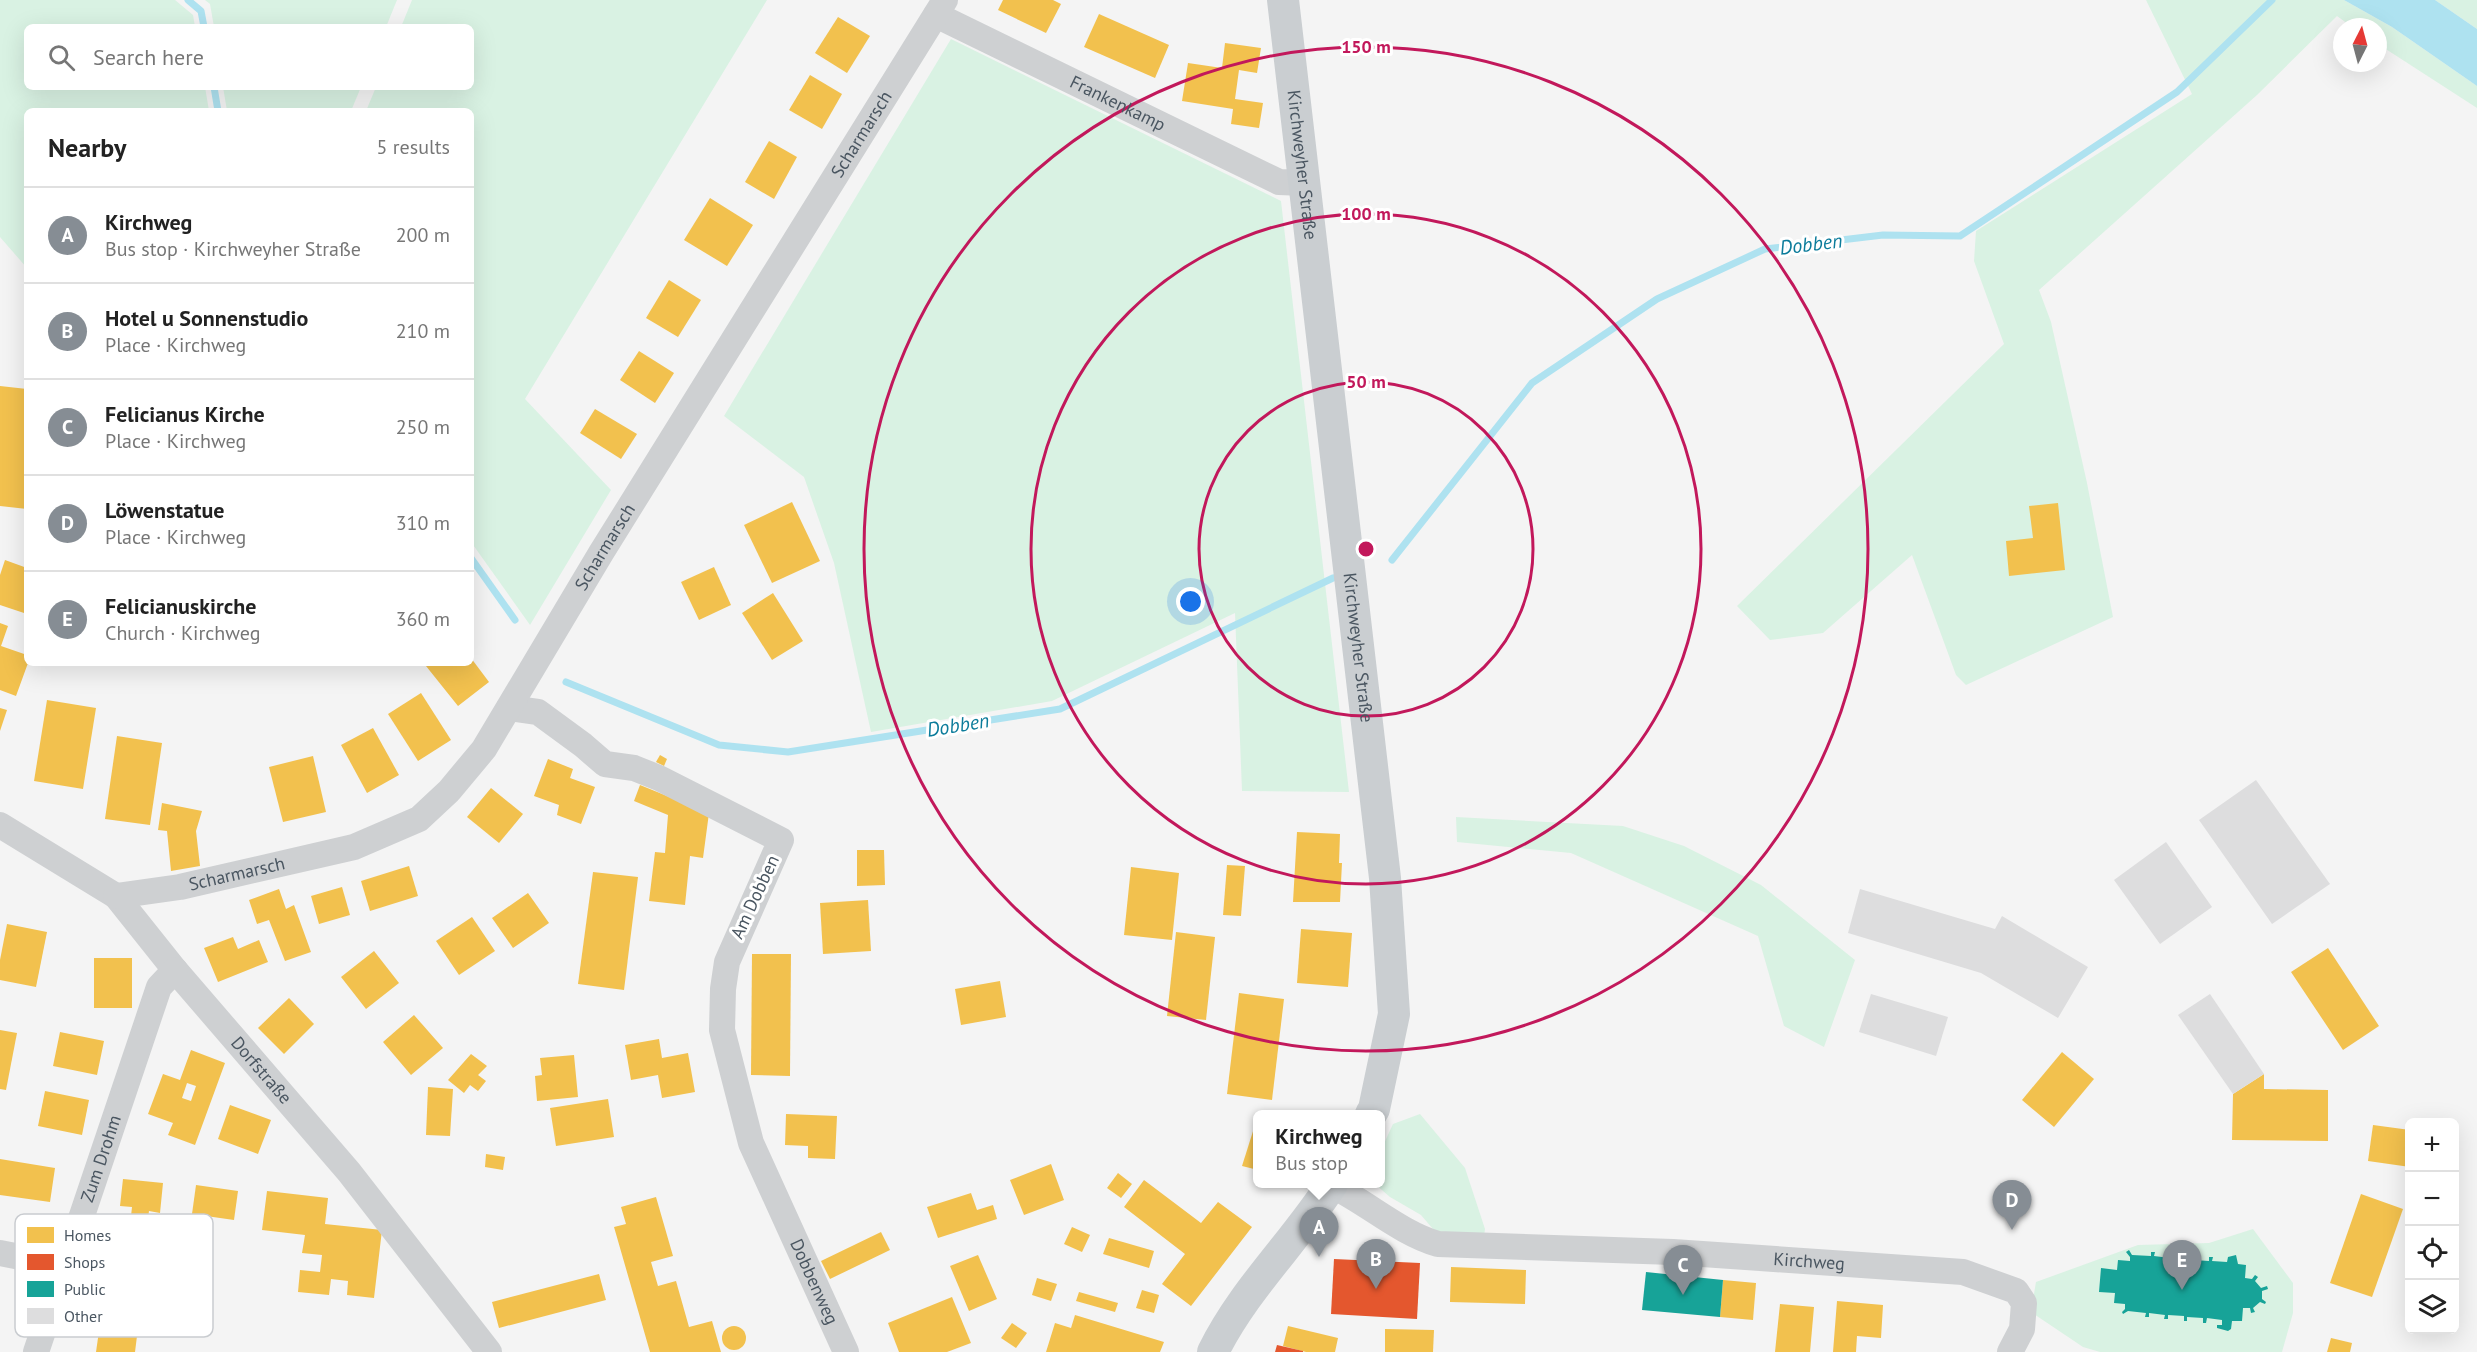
<!DOCTYPE html>
<html lang="en">
<head>
<meta charset="utf-8">
<style>
  body { margin:0; font-family:"PT Sans",sans-serif; background:#f6f6f6; color:#222 }
  .controls { position:absolute; right:18px; bottom:18px; display:grid; overflow:hidden; border-radius:9px; box-shadow:0 6px 24px #0002 }
  .controls button { width:54px; height:54px; display:grid; place-items:center; padding:0; border:0; border-bottom:2px solid #e0e0e0; background:#fff; color:#222; font:30px sans-serif }
  .compass { position:absolute; left:2333px; top:18px; width:54px; height:54px; border-radius:50%; background:#fff; box-shadow:0 6px 24px #0002; rotate:6deg }
  .you { position:absolute; left:1191px; top:602px; width:21px; height:21px; margin:-15px; border:4px solid #fff; border-radius:50%; background:#1a73e8; box-shadow:0 0 0 9px #1a73e833 }
  .badge { display:grid; place-items:center; width:39px; height:39px; border-radius:50%; background:#868d94; color:#fff; font-size:20px; font-weight:700 }
  .pin { position:absolute; translate:-50% -50px; filter:drop-shadow(0 2px 3px #0008) }
  .pin::after { content:''; position:absolute; top:32px; width:21px; height:18px; background:inherit; clip-path:polygon(0 0,100% 0,50% 100%) }
  .popup { position:absolute; left:1253px; top:1110px; width:132px; height:78px; box-sizing:border-box; display:grid; place-content:center; border-radius:9px; background:#fff; filter:drop-shadow(0 2px 4px #0005); font-size:20px; white-space:nowrap; color:#767676 }
  .popup b { font-size:22px; color:#222 }
  .popup::after { content:''; position:absolute; left:50%; top:100%; margin-left:-12px; border:12px solid transparent; border-top-color:#fff }
  .list { margin:0; padding:0; list-style:none }
  h2 { display:flex; justify-content:space-between; align-items:center; height:78px; margin:0; padding:0 24px; font-size:26px }
  h2 small { font-size:20px; font-weight:400; color:#767676 }
  .list li { display:grid; grid-template-columns:39px 1fr auto; gap:18px; align-items:center; box-sizing:border-box; height:96px; padding:0 24px; border-top:2px solid #e0e0e0 }
  .list b { display:block; font-size:22px; white-space:nowrap }
  .list p { margin:0; font-size:20px; white-space:nowrap; color:#767676 }
  .list em { font-size:20px; font-style:normal; color:#767676 }
  .icon { flex:none; width:33px; height:33px; fill:none; stroke:currentColor; stroke-width:2; stroke-linecap:round; stroke-linejoin:round }
  .map { position:relative; flex:none; width:2477px; height:1352px; overflow:hidden }
  .search { position:absolute; background:#fff; box-shadow:0 6px 24px #0002; left:24px; top:24px; width:450px; height:66px; display:flex; align-items:center; gap:15px; box-sizing:border-box; padding:0 21px; border-radius:9px; color:#767676; font-size:22px }
  .panel { position:absolute; background:#fff; box-shadow:0 6px 24px #0002; left:24px; top:108px; width:450px; height:558px; border-radius:9px }
  .map>svg:first-child { display:block }
  .green { fill:#d9f2e3 }
  .water { fill:#aee2f0 }
  .homes { fill:#f2c14e; fill-rule:evenodd }
  .shops { fill:#e4572e }
  .public { fill:#17a398 }
  .lines { fill:none; stroke-linecap:round; stroke-linejoin:round }
  .stream { stroke:#aee2f0; stroke-width:7 }
  .building { fill:#ddddde }
  .minor { stroke:#ced0d2; stroke-width:26 }
  .major { stroke:#caced1; stroke-width:32 }
  .ring { fill:none; stroke:#c2185b; stroke-width:3 }
  .labels { text-anchor:middle; stroke-width:6; stroke-linejoin:round; paint-order:stroke }
  .street-label { font-size:18px; fill:#4a5661; stroke:#fff }
  .water-label { font-size:20px; font-style:italic; fill:#0c7c9b; stroke:#fff }
  .key { fill:#fff; stroke:#c9ccd0; stroke-width:1.5 }
  .key-label { font-size:16px; fill:#4a5661 }
  .centre { fill:#c2185b; stroke:#fff; stroke-width:3 }
  .ring-label { font-size:18px; text-anchor:middle; font-weight:bold; fill:#c2185b; stroke:#fff; stroke-width:6; stroke-linejoin:round; paint-order:stroke }
</style>
</head>
<body>
<div class="map">
<svg width="2477" height="1352" viewBox="0 0 2477 1352">
  <rect width="100%" height="100%" fill="#f4f4f4"/>
  <g class="green">
    <path d="M0,0h175l18,15 2,12h-168v60h178l4,24h-182v157l-27,-31z"/>
    <path d="M205,0h192l-11,27h-172l-4,-23z"/>
    <path d="M412,0h355l-242,399 86,91 -81,135 -59,-83v-431h-105l10,-24h95v-60h-70z"/>
    <path d="M2146,0h198l48,27 85,59v22l-99,-64v-17h-26l-15,-11 -80,79 -218,195 12,32 36,161 26,134 -147,68 -10,-10 -44,-120 -89,78 -53,7 -33,-34 267,-262 -30,-83 2,-30 216,-137z"/>
    <path d="M2435,0h42v29z"/>
    <path d="M951,39l330,162 68,591 -107,-1 -7,-178 -183,88 -181,31 -37,-169 -30,-86 -80,-61z"/>
    <path d="M223,87h138l-10,24h-124z"/>
    <path d="M1456,817l167,9 61,20 77,39 94,75 -31,87 -40,-21 -26,-90 -187,-83 -114,-11z"/>
    <path d="M1420,1114l45,54 20,61 -1,7h-45l-18,-21 -31,-18 -15,-13h5l1,-34 12,-26z"/>
    <path d="M2253,1229l40,54v30l-11,39h-182l-17,-5 -52,-35 5,-30 102,-37 71,-2z"/>
  </g>
  <path class="water" d="M2344,0h91l42,29v57l-85,-59z"/>
  <g class="homes">
    <path d="M1003,0h50l8,4 -15,29 -48,-23z"/>
    <path d="M1099,14l70,31 -14,33 -71,-31z"/>
    <path d="M838,17l32,19 -23,37 -32,-20z"/>
    <path d="M1225,43l36,5 -4,25 -18,-3 -4,29 28,4 -4,25 -28,-4 2,-15 -51,-8 6,-38 34,5z"/>
    <path d="M810,75l32,19 -20,35 -33,-19z"/>
    <path d="M769,141l28,16 -23,42 -29,-17z"/>
    <path d="M710,198l43,27 -26,41 -43,-26z"/>
    <path d="M669,280l32,20 -23,37 -32,-19z"/>
    <path d="M639,351l35,22 -19,30 -35,-23z"/>
    <path d="M0,386l27,3v120l-27,-3z"/>
    <path d="M595,409l42,25 -16,25 -41,-26z"/>
    <path d="M792,502l28,59 -48,22 -28,-58z"/>
    <path d="M2058,503l7,67 -56,6 -3,-35 27,-3 -4,-32z"/>
    <path d="M5,560l22,8v46l-27,-9v-30z"/>
    <path d="M714,567l17,38 -32,15 -18,-38z"/>
    <path d="M773,593l30,48 -31,19 -30,-47z"/>
    <path d="M0,623l8,3 -7,20 26,9 1,8 -12,33 -16,-6z"/>
    <path d="M471,658l18,24 -31,24 -32,-40 3,-3h42z"/>
    <path d="M421,693l30,47 -33,21 -30,-47z"/>
    <path d="M47,700l49,8 -13,81 -49,-8z"/>
    <path d="M0,708l7,2 -7,21z"/>
    <path d="M373,728l26,47 -32,18 -26,-48z"/>
    <path d="M117,736l45,7 -12,82 -45,-6z"/>
    <path d="M660,755l7,4 -3,7 -8,-4z"/>
    <path d="M313,756l13,56 -43,10 -14,-55z"/>
    <path d="M548,759l25,10 -3,9 25,9 -14,37 -24,-9 2,-10 -25,-9z"/>
    <path d="M640,785l69,28 -6,45 -13,-2 -5,49 -36,-4 6,-49 10,1 3,-38 -34,-14z"/>
    <path d="M491,788l32,26 -24,29 -32,-26z"/>
    <path d="M162,803l40,8 -6,20 4,35 -29,5 -4,-40 -9,-1z"/>
    <path d="M1297,832l43,2 -1,29h3l-2,39h-47z"/>
    <path d="M857,850h27l1,35 -28,1z"/>
    <path d="M1227,865l18,1 -4,50 -18,-1z"/>
    <path d="M409,866l9,30 -48,15 -9,-30z"/>
    <path d="M1131,867l48,6 -7,67 -48,-5z"/>
    <path d="M593,872l45,5 -14,113 -46,-6z"/>
    <path d="M342,887l8,28 -31,9 -8,-28z"/>
    <path d="M279,889l7,20 8,-4 17,47 -26,9 -16,-41 -12,4 -8,-24z"/>
    <path d="M528,893l21,30 -36,25 -21,-30z"/>
    <path d="M868,900l3,51 -48,3 -3,-51z"/>
    <path d="M472,917l23,34 -36,24 -23,-34z"/>
    <path d="M7,924l40,8 -11,55 -36,-7v-20z"/>
    <path d="M1301,929l51,4 -4,54 -51,-4z"/>
    <path d="M1176,932l39,5 -9,83 -39,-4z"/>
    <path d="M233,937l5,12 21,-9 9,22 -50,20 -14,-34z"/>
    <path d="M2328,948l51,78 -36,24 -52,-78z"/>
    <path d="M374,951l25,32 -33,26 -25,-32z"/>
    <path d="M752,954h39l-1,122 -39,-1z"/>
    <rect x="94" y="958" width="38" height="50"/>
    <path d="M1000,981l6,36 -45,8 -6,-36z"/>
    <path d="M1239,993l45,6 -12,101 -45,-6z"/>
    <path d="M289,998l25,26 -30,30 -26,-26z"/>
    <path d="M414,1015l29,33 -32,27 -28,-33z"/>
    <path d="M0,1030l17,3 -11,57 -6,-1z"/>
    <path d="M60,1032l44,9 -7,34 -44,-9z"/>
    <path d="M659,1039l3,19 26,-5 7,39 -33,6 -4,-23 -27,5 -6,-35z"/>
    <path d="M191,1050l34,13 -30,82 -27,-10 5,-12 -25,-9 15,-40 17,6zM187,1083l9,3 -5,15 -9,-3z"/>
    <path d="M2062,1052l32,27 -40,48 -32,-27z"/>
    <path d="M471,1054l16,12 -9,9 8,6 -8,10 -8,-6 -6,8 -16,-13z"/>
    <path d="M574,1055l4,42 -41,4 -2,-25 7,-1 -2,-17z"/>
    <path d="M2264,1074v15l64,1v51l-96,-1 1,-46z"/>
    <path d="M428,1087l25,2 -3,47 -24,-1z"/>
    <path d="M45,1091l44,9 -7,35 -44,-9z"/>
    <path d="M608,1099l6,38 -58,9 -6,-38z"/>
    <path d="M230,1105l41,15 -13,34 -40,-15z"/>
    <path d="M786,1114l51,2 -2,43 -27,-1v-12l-23,-1z"/>
    <path d="M2373,1125l37,5v37l-42,-6z"/>
    <path d="M1254,1128l4,1v41l-16,-4z"/>
    <path d="M486,1154l19,3 -2,13 -18,-3z"/>
    <path d="M0,1159l55,9 -5,34 -50,-7z"/>
    <path d="M1051,1164l13,36 -40,15 -14,-35z"/>
    <path d="M1118,1173l14,11 -11,14 -14,-10z"/>
    <path d="M123,1179l40,4 -3,30 -11,-2 -1,7 -17,-2 1,-9 -12,-1z"/>
    <path d="M1144,1180l57,43 17,-21 34,25 -61,79 -29,-22 23,-30 -61,-47z"/>
    <path d="M196,1185l42,6 -4,29 -42,-6z"/>
    <path d="M267,1191l61,7 -3,26 57,6 -8,68 -27,-3 1,-14 -17,-2 -2,16 -31,-3 2,-22 20,2 2,-17 -20,-2 3,-18 -43,-5z"/>
    <path d="M971,1193l6,17 16,-5 4,14 -59,19 -11,-31z"/>
    <path d="M2361,1194l42,15 -31,88 -42,-14z"/>
    <path d="M656,1197l17,59 -22,6 7,24 18,-5 13,46 23,-6 9,31h-71l-36,-125 12,-3 -5,-17z"/>
    <path d="M143,1225l14,4 -11,35 -14,-4z"/>
    <path d="M1072,1227l18,8 -8,17 -18,-8z"/>
    <path d="M881,1232l9,18 -60,29 -9,-18z"/>
    <path d="M1109,1238l45,13 -5,17 -46,-14z"/>
    <path d="M978,1255l19,44 -28,12 -19,-45z"/>
    <path d="M1451,1267l75,3 -1,34 -75,-2z"/>
    <path d="M599,1274l7,26 -107,28 -7,-26z"/>
    <path d="M1037,1278l20,6 -6,17 -19,-6z"/>
    <path d="M1723,1280l33,3 -3,37 -33,-3z"/>
    <path d="M1142,1290l17,5 -5,18 -18,-5z"/>
    <path d="M1079,1292l39,11 -3,9 -39,-11z"/>
    <path d="M952,1297l19,46 -24,9h-48l-11,-29z"/>
    <path d="M1837,1301l46,4 -2,33 -24,-2 -1,16h-23z"/>
    <path d="M1780,1304l34,3 -4,45h-35z"/>
    <path d="M1075,1315l89,27 -4,10h-114l9,-29 16,5z"/>
    <path d="M1012,1323l15,10 -11,15 -15,-10z"/>
    <path d="M1288,1326l50,12 -3,14h-29l-23,-6z"/>
    <circle cx="734" cy="1338" r="12"/>
    <path d="M1385,1329l49,1 -1,22h-48z"/>
    <path d="M99,1331l38,5 -2,16h-39z"/>
    <path d="M2331,1338l21,5 -2,9h-23z"/>
  </g>
  <g class="shops">
    <path d="M1334,1259l86,4 -3,56 -86,-5z"/>
    <path d="M1277,1345l26,6v1h-28z"/>
  </g>
  <g class="public">
    <path d="M2129,1250l3,5 19,1v-4h4l-1,4 16,2v-5l4,1v4l16,1v-4h3v5l16,1v-4h4l-1,4 15,1 1,-5 8,-2 2,9 8,1 -1,13 7,1 3,-4 3,2 -3,4 6,7 6,-2 1,3 -6,2v8l4,3 -1,2 -5,-2 -7,6 2,4 -4,1 -1,-5h-7l-1,13h-10l-1,8 -3,2 -11,-3v-3h5v-5l-15,-2 -1,5h-3v-5l-16,-1v4h-3v-5l-16,-1v4h-4l1,-4 -16,-2v4h-4l1,-4 -18,-2 -5,3 -1,-2 3,-3v-5l-11,-1 1,-10 -16,-1 2,-24 16,2 1,-10 12,1v-4l-4,-5z"/>
    <path d="M1646,1272l77,8 -3,37 -78,-7z"/>
  </g>
  <g class="lines">
    <g class="stream">
      <path d="M188,0l13,11 3,16"/>
      <path d="M214,87l4,24"/>
      <path d="M471,558l44,62"/>
      <path d="M1392,560l140,-177 125,-84 108,-50 118,-14 77,1 217,-144 95,-92"/>
      <path d="M566,682l153,63 69,7 272,-43 273,-131"/>
    </g>
  </g>
  <g class="building">
    <path d="M2256,780l74,104 -58,40 -73,-104z"/>
    <path d="M2166,842l46,65 -52,37 -46,-64z"/>
    <path d="M1860,889l135,40 7,-13 86,51 -30,51 -77,-45 -133,-40z"/>
    <path d="M1871,994l77,23 -12,39 -77,-24z"/>
    <path d="M2210,994l54,80 -31,20 -55,-79z"/>
  </g>
  <g class="lines">
    <g class="minor">
      <path id="s1" d="M936,15l343,167 25,1"/>
      <path id="s2" d="M509,708l29,4 45,33 22,19 29,4 25,10 122,62 -54,122 -4,27 -1,41 29,113 95,209"/>
      <path id="s3" d="M0,825l116,71 59,74 174,202 140,180"/>
      <path id="s4" d="M116,896l64,-9 174,-40 65,-28 30,-28 35,-42 117,-196 344,-553"/>
      <path id="s5" d="M1331,1185c37,18 69,48 107,59l235,8 290,20 53,19 8,12 -2,26 -12,23"/>
      <path d="M0,1253l66,13"/>
      <path id="s6" d="M36,1352l123,-365 16,-17"/>
    </g>
    <g class="major">
      <path id="s7" d="M1283,0l102,878 9,136 -20,95 -3,5"/>
      <path d="M1213,1352c31,-63 82,-110 119,-168"/>
    </g>
  </g>
  <g class="ring">
    <circle cx="1366" cy="549" r="167"/>
    <circle cx="1366" cy="549" r="335"/>
    <circle cx="1366" cy="549" r="502"/>
  </g>
  <g class="labels">
    <g class="street-label">
      <text dy="6" stroke="none"><textPath href="#s1" startOffset="202">Frankenkamp</textPath></text>
      <text dy="6" stroke="none"><textPath href="#s4" startOffset="1131">Scharmarsch</textPath></text>
      <text dy="6" stroke="none"><textPath href="#s7" startOffset="166">Kirchweyher Straße</textPath></text>
      <text dy="6" stroke="none"><textPath href="#s4" startOffset="645">Scharmarsch</textPath></text>
      <text dy="6" stroke="none"><textPath href="#s7" startOffset="652">Kirchweyher Straße</textPath></text>
      <text dy="6" stroke="none"><textPath href="#s4" startOffset="123">Scharmarsch</textPath></text>
      <text transform="translate(755 897) rotate(-65)" y="6">Am Dobben</text>
      <text dy="6" stroke="none"><textPath href="#s3" startOffset="363">Dorfstraße</textPath></text>
      <text dy="6" stroke="none"><textPath href="#s6" startOffset="204">Zum Drohm</textPath></text>
      <text dy="6" stroke="none"><textPath href="#s5" startOffset="494">Kirchweg</textPath></text>
      <text dy="6" stroke="none"><textPath href="#s2" startOffset="778">Dobbenweg</textPath></text>
    </g>
    <g class="water-label">
      <text transform="translate(1811 244) rotate(-7)" y="7">Dobben</text>
      <text transform="translate(958 725) rotate(-9)" y="7">Dobben</text>
    </g>
  </g>
  <rect x="15" y="1214" width="198" height="123" rx="9" class="key"/>
  <rect x="27" y="1227" width="27" height="16" fill="#f2c14e"/>
  <rect x="27" y="1254" width="27" height="16" fill="#e4572e"/>
  <rect x="27" y="1281" width="27" height="16" fill="#17a398"/>
  <rect x="27" y="1308" width="27" height="16" fill="#ddddde"/>
  <g class="key-label">
    <text x="64" y="1241">Homes</text>
    <text x="64" y="1268">Shops</text>
    <text x="64" y="1295">Public</text>
    <text x="64" y="1322">Other</text>
  </g>
  <circle cx="1366" cy="549" r="9" class="centre"/>
  <g class="ring-label">
    <text x="1366" y="53">150 m</text>
    <text x="1366" y="220">100 m</text>
    <text x="1366" y="388">50 m</text>
  </g>
</svg>
<div class="controls">
<button>+</button>
<button>−</button>
<button><svg class="icon" aria-label="locate" viewBox="0 0 24 24"><circle cx="12" cy="12" r="6"/><path d="M12 2v4M12 18v4M2 12h4M18 12h4"/></svg></button>
<button><svg class="icon" aria-label="layers" viewBox="0 0 24 24"><path d="M12 4l9 5-9 5-9-5zM3 14l9 5 9-5"/></svg></button>
</div>
<svg class="compass" viewBox="-18 -18 36 36"><path d="M0-13l5 13h-10z" fill="#e53935"/><path d="M0 13l5-13h-10z" fill="#767676"/></svg>
<div class="you"></div>
<div class="pin badge" style="left:1319px;top:1257px">A</div>
<div class="popup"><b>Kirchweg</b>Bus stop</div>
<div class="pin badge" style="left:1376px;top:1289px">B</div>
<div class="pin badge" style="left:1683px;top:1295px">C</div>
<div class="pin badge" style="left:2012px;top:1230px">D</div>
<div class="pin badge" style="left:2182px;top:1290px">E</div>
<div class="search"><svg class="icon" aria-label="search" viewBox="0 0 24 24"><circle cx="10" cy="10" r="6"/><path d="M15 15l6 6"/></svg>Search here</div>
<section class="panel">
<h2>Nearby<small>5 results</small></h2>
<ul class="list">
<li><span class="badge">A</span><div><b>Kirchweg</b><p>Bus stop · Kirchweyher Straße</p></div><em>200 m</em></li>
<li><span class="badge">B</span><div><b>Hotel u Sonnenstudio</b><p>Place · Kirchweg</p></div><em>210 m</em></li>
<li><span class="badge">C</span><div><b>Felicianus Kirche</b><p>Place · Kirchweg</p></div><em>250 m</em></li>
<li><span class="badge">D</span><div><b>Löwenstatue</b><p>Place · Kirchweg</p></div><em>310 m</em></li>
<li><span class="badge">E</span><div><b>Felicianuskirche</b><p>Church · Kirchweg</p></div><em>360 m</em></li>
</ul>
</section>
</div>
</body>
</html>
